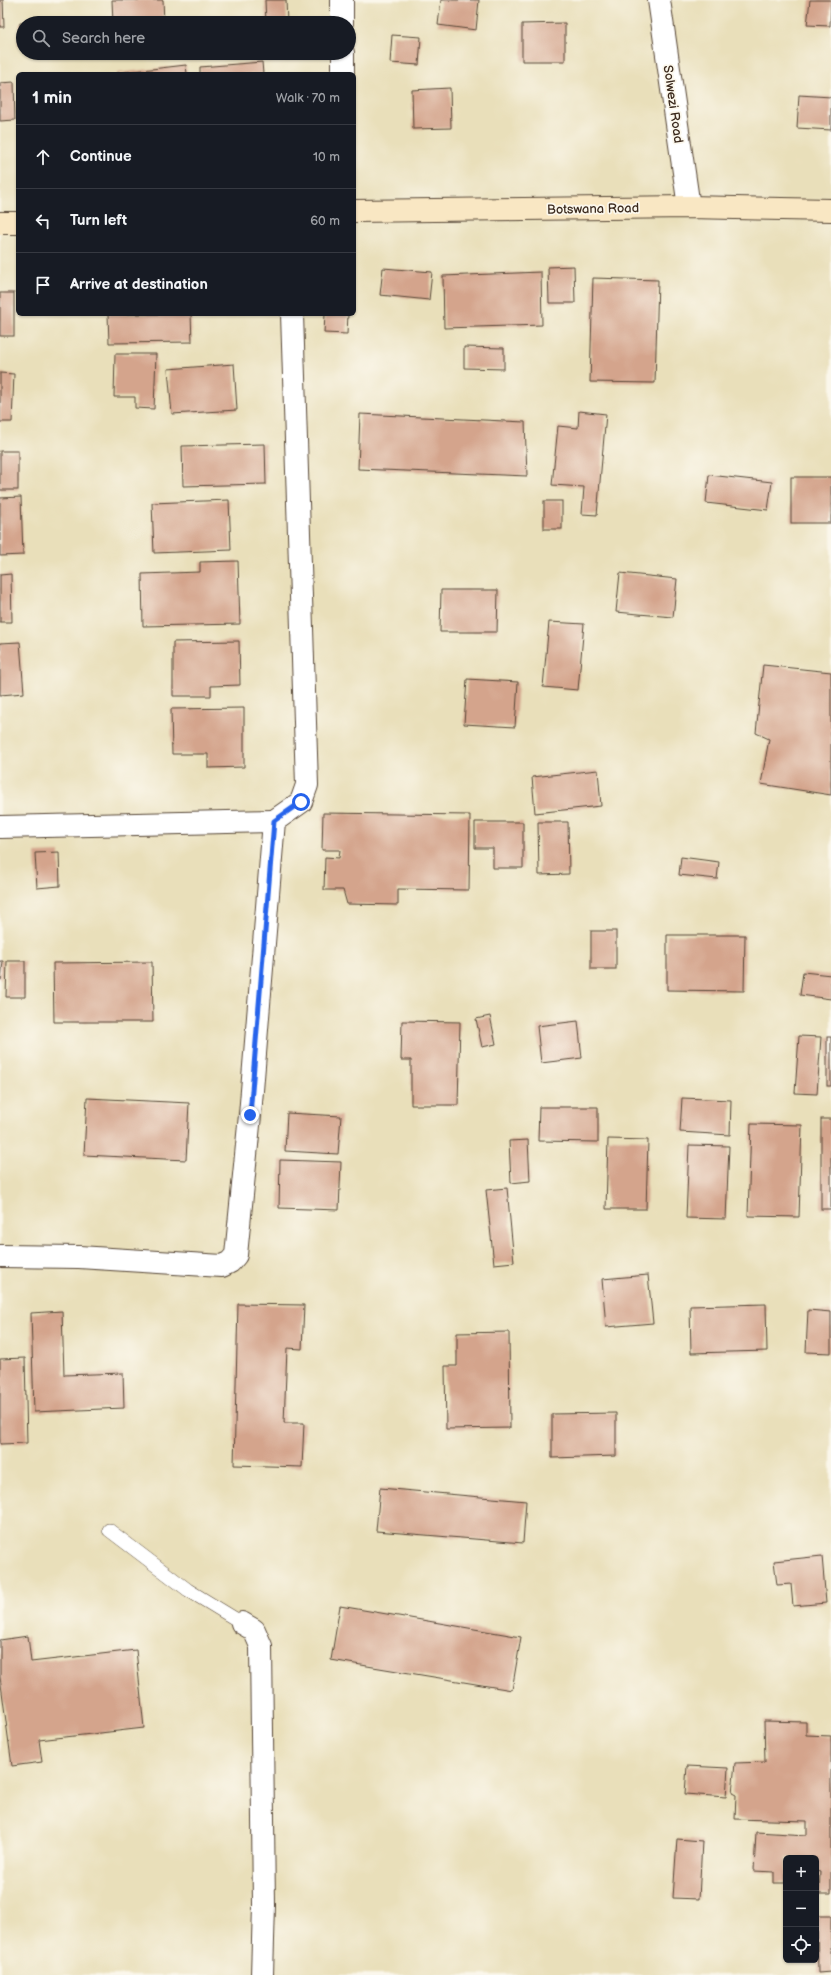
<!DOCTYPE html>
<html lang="en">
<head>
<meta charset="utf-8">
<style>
  body { margin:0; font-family:"Balsamiq Sans",sans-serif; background:#242831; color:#f1f3f6 }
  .controls { position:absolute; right:12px; bottom:12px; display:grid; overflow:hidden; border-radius:6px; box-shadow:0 1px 3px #0004 }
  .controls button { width:36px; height:36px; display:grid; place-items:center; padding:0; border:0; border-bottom:1px solid #363941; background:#171b24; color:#f1f3f6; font:20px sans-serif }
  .stop { position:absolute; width:12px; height:12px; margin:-9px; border:3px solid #2563eb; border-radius:50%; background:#fff }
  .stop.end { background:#2563eb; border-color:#fff; box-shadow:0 1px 4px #0008 }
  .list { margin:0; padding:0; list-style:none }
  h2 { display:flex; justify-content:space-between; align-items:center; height:52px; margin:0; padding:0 16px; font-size:17px }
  h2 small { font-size:13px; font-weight:400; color:#9ea1a6 }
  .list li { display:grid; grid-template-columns:26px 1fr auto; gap:12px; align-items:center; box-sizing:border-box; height:64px; padding:0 16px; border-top:1px solid #363941 }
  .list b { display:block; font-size:15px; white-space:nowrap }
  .list em { font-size:13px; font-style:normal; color:#9ea1a6 }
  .icon { flex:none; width:22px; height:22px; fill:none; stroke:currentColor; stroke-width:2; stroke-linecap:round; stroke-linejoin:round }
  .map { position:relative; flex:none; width:831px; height:1975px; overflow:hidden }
  .search { position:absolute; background:#171b24; box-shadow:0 1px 3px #0004; left:16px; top:16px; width:340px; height:44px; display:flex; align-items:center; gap:10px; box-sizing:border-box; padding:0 14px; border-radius:22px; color:#9ea1a6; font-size:15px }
  .panel { position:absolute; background:#171b24; box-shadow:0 1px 3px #0004; left:16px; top:72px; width:340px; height:244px; border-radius:6px }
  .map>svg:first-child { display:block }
  .building { fill:#d4a48c }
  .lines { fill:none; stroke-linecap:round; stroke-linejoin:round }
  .lane-casing { stroke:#554535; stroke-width:14 }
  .street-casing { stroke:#554535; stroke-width:24 }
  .secondary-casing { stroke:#554535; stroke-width:24 }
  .lane { stroke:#fff; stroke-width:13 }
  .street { stroke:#fff; stroke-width:22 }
  .secondary { stroke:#f9e7c3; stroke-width:22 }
  .route { stroke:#2563eb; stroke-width:5 }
  .labels { text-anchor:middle; stroke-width:3.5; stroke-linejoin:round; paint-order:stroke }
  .street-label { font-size:13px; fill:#3b2a1e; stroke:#fbf7ec }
</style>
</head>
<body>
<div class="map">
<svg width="831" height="1975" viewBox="0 0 831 1975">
  <rect width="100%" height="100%" fill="#fbf7ec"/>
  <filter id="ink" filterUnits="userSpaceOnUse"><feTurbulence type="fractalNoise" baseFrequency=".025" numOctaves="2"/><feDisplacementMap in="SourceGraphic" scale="8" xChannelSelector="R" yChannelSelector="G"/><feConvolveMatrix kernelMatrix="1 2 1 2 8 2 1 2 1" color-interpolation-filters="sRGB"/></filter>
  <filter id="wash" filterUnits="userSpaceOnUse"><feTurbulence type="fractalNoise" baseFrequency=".012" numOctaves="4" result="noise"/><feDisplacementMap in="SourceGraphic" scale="16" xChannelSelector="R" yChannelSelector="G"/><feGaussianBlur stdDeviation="0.9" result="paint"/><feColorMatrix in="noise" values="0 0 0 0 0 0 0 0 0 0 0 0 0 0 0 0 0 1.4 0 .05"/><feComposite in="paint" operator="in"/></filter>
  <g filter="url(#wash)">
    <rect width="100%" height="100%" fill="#e9dfba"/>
    <g id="blocks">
      <g class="building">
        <path d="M0,0h3l1,27h-4z"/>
        <path d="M112,0h51l1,22 -51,1z"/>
        <path d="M265,0h21l1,23h-21z"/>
        <path d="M441,0h38l-3,30 -38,-5z"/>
        <path d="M810,0h21l-1,26 -23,-1z"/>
        <path d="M20,23h3v22h-5z"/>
        <path d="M565,23v38h-43v-37z"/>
        <path d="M392,35l29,2 -2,28 -29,-2z"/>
        <path d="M262,62l1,12h-63v-7z"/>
        <path d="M186,65l1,9h-70v-1z"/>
        <path d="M14,82l1,38 -15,1v-38z"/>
        <path d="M450,88l1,40 -38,1 -1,-39z"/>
        <path d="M799,95l32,2v33l-34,-2z"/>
        <path d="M574,266l1,37h-26l-1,-36z"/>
        <path d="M383,268l49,4 -3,28 -49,-5z"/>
        <path d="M541,272l1,53 -98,3 -1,-52z"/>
        <path d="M593,278l65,2 -3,103 -65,-1z"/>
        <rect x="0" y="293" width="14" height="43"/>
        <path d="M108,314h83l1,28 -83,1z"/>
        <path d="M325,314h23l-1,20 -23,-1z"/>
        <path d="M464,347l40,1v21l-40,-1z"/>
        <path d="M115,354h41l-2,55 -19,-1v-11h-21z"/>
        <path d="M234,364l3,46 -65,4 -4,-45z"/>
        <path d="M0,373l14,1 -2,48h-12z"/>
        <path d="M579,411l27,3 -9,101 -15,-1 2,-27 -32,-2 6,-59 20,2z"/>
        <path d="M360,414l165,8 2,54 -169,-7z"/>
        <path d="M265,444l1,40 -83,2 -1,-40z"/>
        <rect x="0" y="451" width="18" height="39"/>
        <path d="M709,475l63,7 -4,28 -62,-7z"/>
        <rect x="791" y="477" width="40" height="46"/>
        <path d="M21,497l2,58 -23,1v-58z"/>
        <path d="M229,500l2,50 -77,3 -2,-50z"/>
        <rect x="544" y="501" width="18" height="28"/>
        <path d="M238,561l2,63 -97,2 -1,-52 58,-2v-10z"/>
        <path d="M620,573l57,6 -4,38 -57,-5z"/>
        <path d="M11,574l1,48h-12v-47z"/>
        <path d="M441,590h57l-1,42h-57z"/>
        <path d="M549,622l35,2 -6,66 -35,-3z"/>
        <path d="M239,641l1,44 -29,1v10h-38v-54z"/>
        <path d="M20,642l4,51 -24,2v-52z"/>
        <path d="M763,665l68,7v123l-70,-11 8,-45 -13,-6z"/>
        <path d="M467,679l51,3 -3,45 -51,-3z"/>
        <path d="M244,708v59l-36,1v-14h-36l-1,-45z"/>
        <path d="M598,770l3,36 -66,7 -3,-36z"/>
        <path d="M323,813l147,2 -1,75 -71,-1v16l-51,-1 -4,-14h-19l1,-33 14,1 1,-8h-18z"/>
        <path d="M475,822h48v46h-30v-20h-18z"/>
        <path d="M538,822h30l1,52 -30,1z"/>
        <path d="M59,852l1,34 -23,2 -2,-35z"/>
        <path d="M681,857l38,5 -2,17 -38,-4z"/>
        <rect x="591" y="931" width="25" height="38"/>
        <path d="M667,935h78l-1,56 -77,-1z"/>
        <path d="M0,961h3l-2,19h-1z"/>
        <path d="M7,961h18v36h-19z"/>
        <path d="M152,962l1,60h-99l-1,-59z"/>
        <path d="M803,972l28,3v24l-31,-4z"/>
        <path d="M490,1016l6,28 -14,3 -6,-28z"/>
        <path d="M402,1021l58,1 -2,83h-47v-45h-10z"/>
        <path d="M578,1021l4,37 -41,5 -4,-37z"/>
        <path d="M799,1036l22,1 -4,57 -22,-1z"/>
        <rect x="827" y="1037" width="4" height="49"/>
        <path d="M87,1098l102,5 -3,57 -102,-5z"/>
        <path d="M682,1098l49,2 -1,35 -50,-3z"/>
        <path d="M539,1107h59v35l-60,-1z"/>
        <path d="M287,1113l54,3 -3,38 -53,-3z"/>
        <rect x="821" y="1119" width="10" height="90"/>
        <path d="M751,1124l51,1 -3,92 -51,-1z"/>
        <path d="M608,1139l40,1 -2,69h-40z"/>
        <path d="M528,1140l2,41 -19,2 -2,-42z"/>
        <path d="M689,1145l40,1 -3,73 -40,-1z"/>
        <path d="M280,1160l61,2 -2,48 -60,-2z"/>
        <path d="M507,1188l7,74 -20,2 -8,-74z"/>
        <path d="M648,1275l5,48 -47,4 -4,-48z"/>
        <path d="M238,1304l66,1 -2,44 -15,-1 -3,75h20l-2,44 -68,-2z"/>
        <path d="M766,1304l1,47 -76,2 -1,-47z"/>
        <path d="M808,1310l23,2v41l-25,-1z"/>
        <path d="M62,1311l2,64 59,-2 1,35 -90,4 -3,-99z"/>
        <path d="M509,1332l1,96 -64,1 -1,-63h12v-33z"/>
        <path d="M25,1358l2,85 -27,1v-85z"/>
        <path d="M616,1413v43l-64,2v-44z"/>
        <path d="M380,1488l146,13 -3,42 -147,-12z"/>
        <path d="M822,1556l4,47 -33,3 -2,-22 -14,1 -3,-24z"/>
        <path d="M340,1606l181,31 -9,53 -181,-30z"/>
        <path d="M28,1636l3,26 105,-12 8,78 -105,12 3,22 -30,4 -12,-89v-37z"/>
        <path d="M764,1721l42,1v13l25,1v158h-12l1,-22 -4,-1v-13h-30v25h-12v-11l-20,-1 2,-39 51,3v-14l-72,-2 1,-24 -4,-2 3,-30 30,-1z"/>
        <path d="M687,1766l41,2 -2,29 -41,-3z"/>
        <path d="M677,1839l25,2 -3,58 -26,-1z"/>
        <path d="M817,1916h14v56l-13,1z"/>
      </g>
    </g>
  </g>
  <g filter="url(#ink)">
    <use href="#blocks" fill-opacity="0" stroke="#554535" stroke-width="1"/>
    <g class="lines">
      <defs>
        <path id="lane" d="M109,1530l79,60 54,33"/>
        <g id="street">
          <path d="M342,0v23"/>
          <path d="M659,0l30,207"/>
          <path d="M343,53v21"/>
          <path d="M0,827l274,-6"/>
          <path d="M0,1256l79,1 143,9 8,-4 6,-7 14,-140 24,-294 27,-19 6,-17 -15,-471"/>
          <path d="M242,1623l12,7 7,16 3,259 -2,70"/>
        </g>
        <g id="secondary">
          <path d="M354,211l335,-4 142,3"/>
          <path d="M0,223h18"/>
        </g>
      </defs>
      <use href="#lane" class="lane-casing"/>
      <use href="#street" class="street-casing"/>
      <use href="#secondary" class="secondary-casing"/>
      <use href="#lane" class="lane"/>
      <use href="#street" class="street"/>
      <use href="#secondary" class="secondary"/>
    </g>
  </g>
  <g class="lines" filter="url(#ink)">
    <path class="route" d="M250,1115l24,-294 27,-19"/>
  </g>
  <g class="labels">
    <g class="street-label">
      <text transform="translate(674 104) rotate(82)" y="5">Solwezi Road</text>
      <text transform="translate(593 208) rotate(-1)" y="5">Botswana Road</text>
    </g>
  </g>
</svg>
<div class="controls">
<button>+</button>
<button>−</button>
<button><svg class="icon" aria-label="locate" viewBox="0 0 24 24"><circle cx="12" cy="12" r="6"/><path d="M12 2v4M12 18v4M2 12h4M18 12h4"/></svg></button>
</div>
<div class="stop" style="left:301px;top:802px"></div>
<div class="stop end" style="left:250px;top:1115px"></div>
<div class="search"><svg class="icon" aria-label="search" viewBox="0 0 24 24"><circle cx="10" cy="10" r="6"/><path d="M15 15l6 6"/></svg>Search here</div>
<section class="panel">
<h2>1 min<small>Walk · 70 m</small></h2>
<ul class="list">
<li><svg class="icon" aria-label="ahead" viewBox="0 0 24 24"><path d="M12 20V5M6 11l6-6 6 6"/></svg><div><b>Continue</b></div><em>10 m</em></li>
<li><svg class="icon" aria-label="left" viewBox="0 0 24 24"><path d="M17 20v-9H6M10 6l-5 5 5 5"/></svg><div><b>Turn left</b></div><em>60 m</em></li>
<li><svg class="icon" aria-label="arrive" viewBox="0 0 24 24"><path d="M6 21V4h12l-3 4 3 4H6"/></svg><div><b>Arrive at destination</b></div></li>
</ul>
</section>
</div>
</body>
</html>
